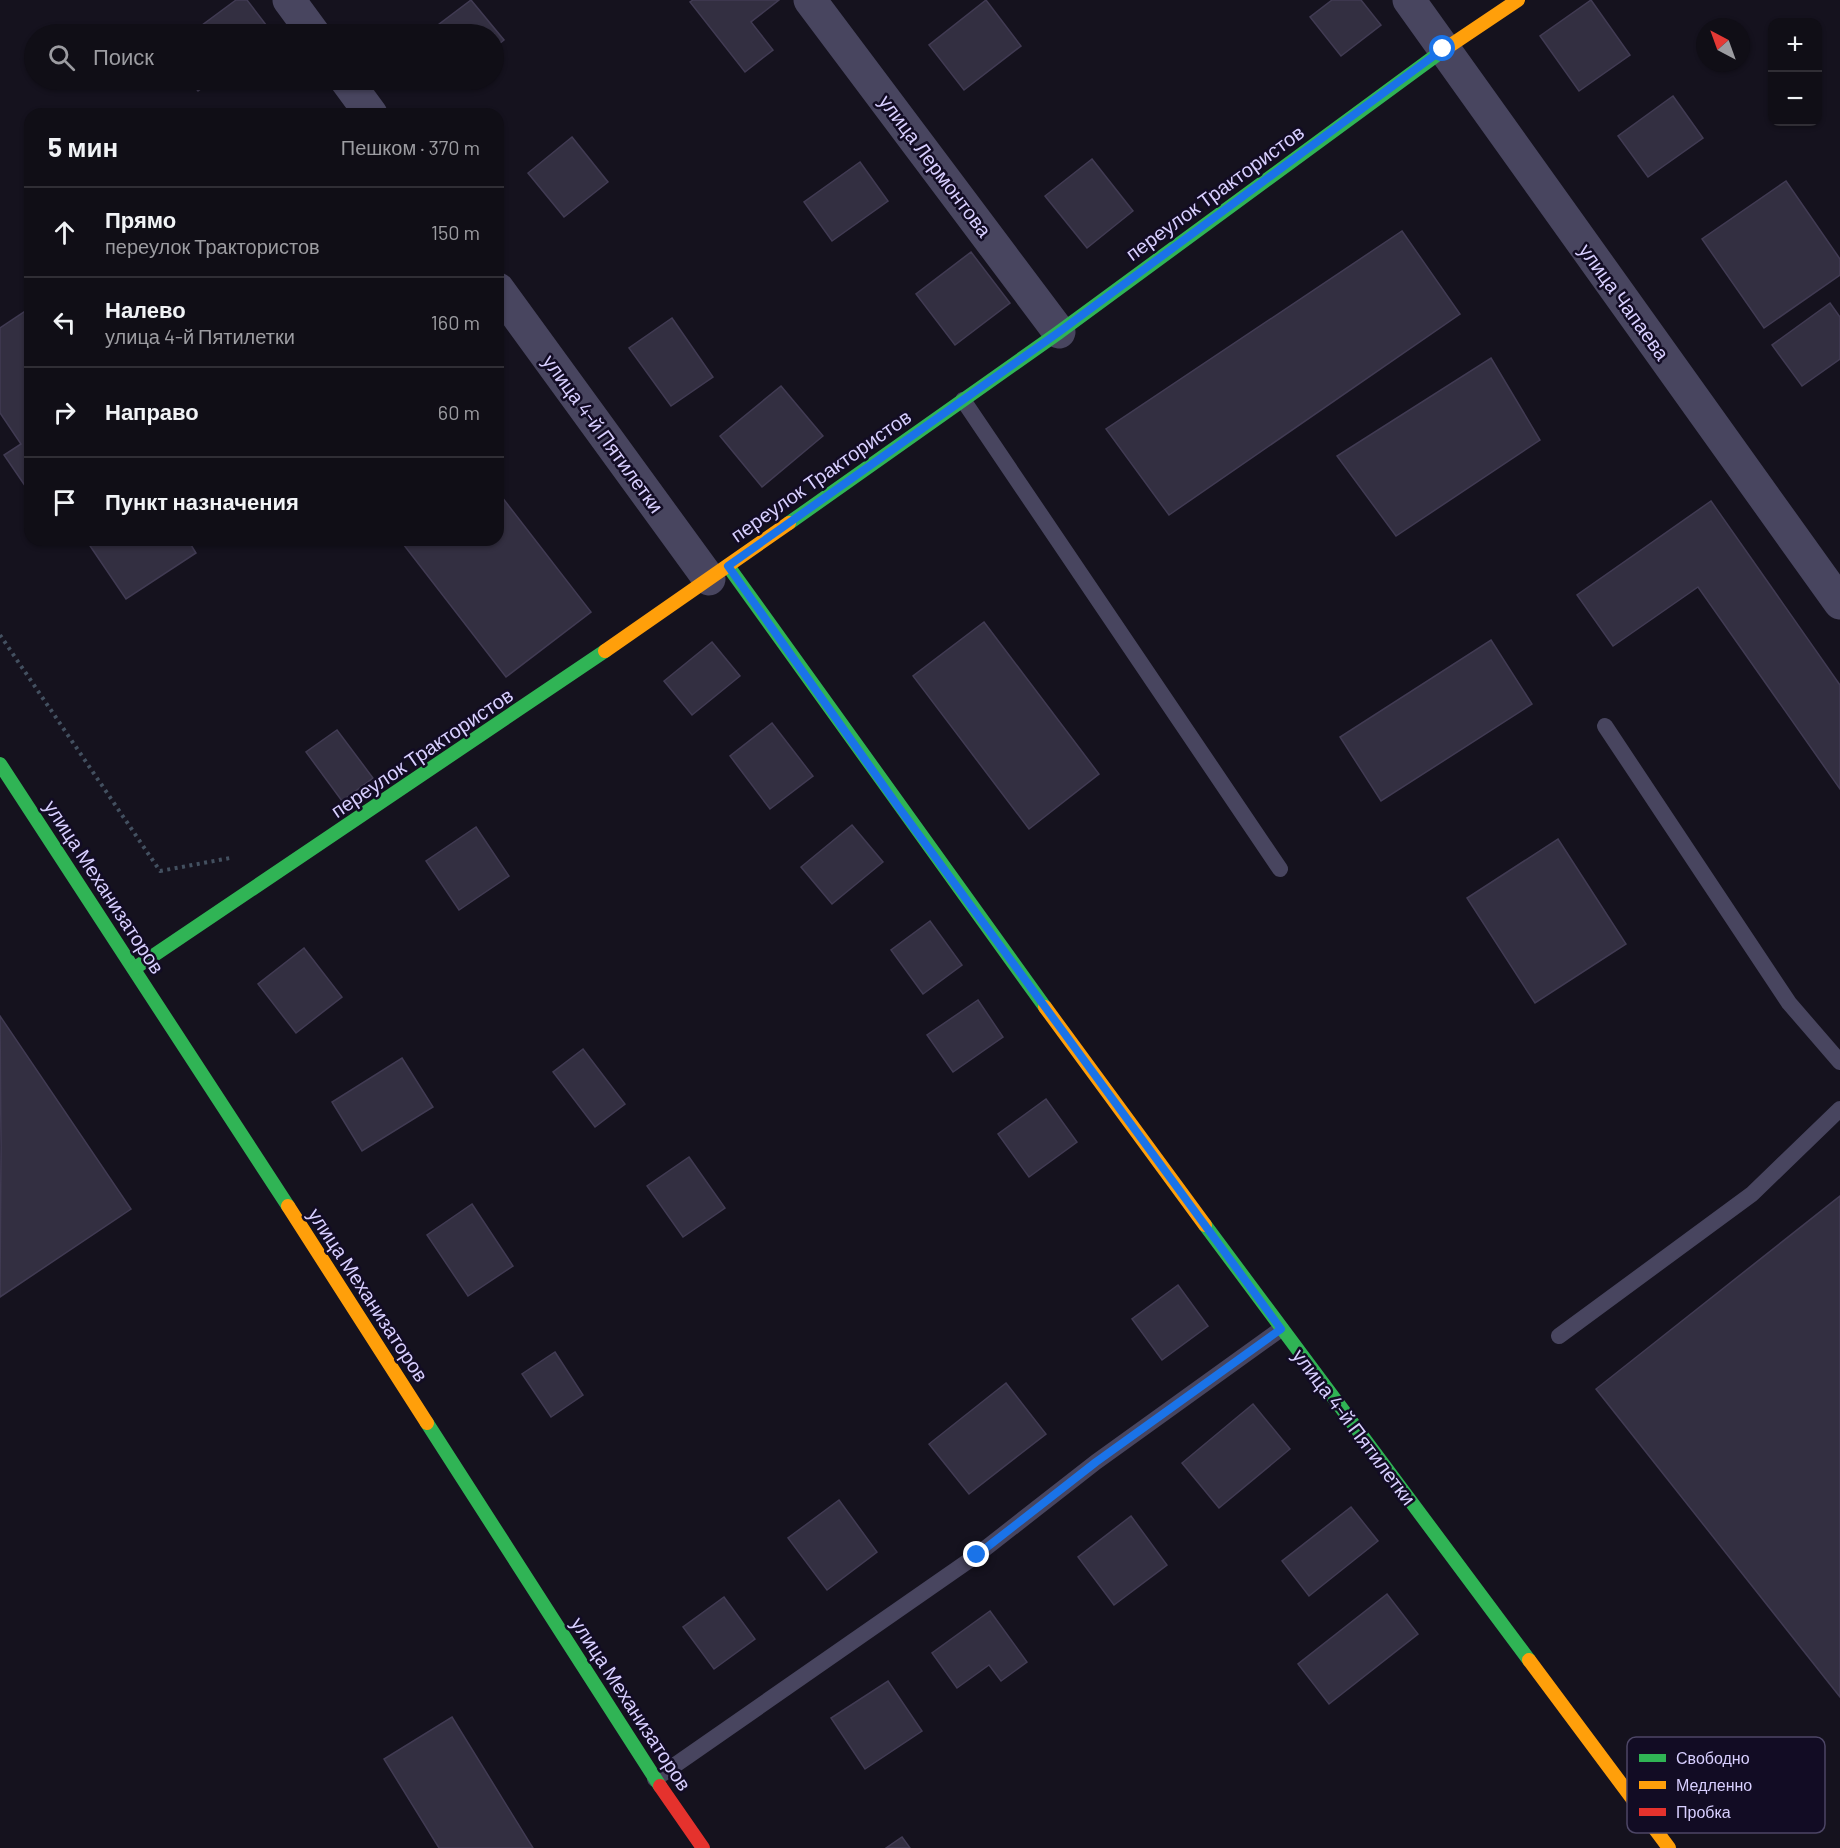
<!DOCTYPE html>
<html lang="ru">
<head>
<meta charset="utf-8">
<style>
  body { margin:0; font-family:Barlow,sans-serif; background:#1e1c23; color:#f1f3f6 }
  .controls { position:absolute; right:18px; top:18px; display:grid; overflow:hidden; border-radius:12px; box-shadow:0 2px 4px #0004 }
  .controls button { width:54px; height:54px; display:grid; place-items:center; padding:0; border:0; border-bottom:2px solid #302e35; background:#100e16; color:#f1f3f6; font:30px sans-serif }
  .compass { position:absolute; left:1696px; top:18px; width:54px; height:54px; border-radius:50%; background:#100e16; box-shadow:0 2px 4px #0004; rotate:319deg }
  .stop { position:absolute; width:18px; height:18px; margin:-14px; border:4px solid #1a73e8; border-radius:50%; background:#fff }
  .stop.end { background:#1a73e8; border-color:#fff; box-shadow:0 2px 6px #0008 }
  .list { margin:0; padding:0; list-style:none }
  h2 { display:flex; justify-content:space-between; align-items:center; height:78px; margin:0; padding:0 24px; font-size:26px }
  h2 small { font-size:20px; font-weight:400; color:#9c9ca1 }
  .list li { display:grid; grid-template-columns:39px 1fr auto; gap:18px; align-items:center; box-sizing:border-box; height:90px; padding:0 24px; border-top:2px solid #302e35 }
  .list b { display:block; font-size:22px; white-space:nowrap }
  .list p { margin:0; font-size:20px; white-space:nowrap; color:#9c9ca1 }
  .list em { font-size:20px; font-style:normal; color:#9c9ca1 }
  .icon { flex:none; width:33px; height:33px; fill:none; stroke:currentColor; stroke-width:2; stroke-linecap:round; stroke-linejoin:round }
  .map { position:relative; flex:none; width:1840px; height:1848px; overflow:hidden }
  .search { position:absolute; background:#100e16; box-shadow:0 2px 4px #0004; left:24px; top:24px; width:480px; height:66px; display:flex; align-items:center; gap:15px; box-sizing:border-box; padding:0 21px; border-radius:33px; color:#9c9ca1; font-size:22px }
  .panel { position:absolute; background:#100e16; box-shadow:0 2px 4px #0004; left:24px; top:108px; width:480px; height:438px; border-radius:18px }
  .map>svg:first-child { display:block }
  .building { fill:#332f41; stroke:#413b53; stroke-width:1.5 }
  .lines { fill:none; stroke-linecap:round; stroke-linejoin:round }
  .path { stroke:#435060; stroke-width:4; stroke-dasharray:3 4.5; stroke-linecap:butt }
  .lane { stroke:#48455f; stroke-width:16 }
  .street { stroke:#48455f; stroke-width:33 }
  .fast { stroke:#30b455; stroke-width:14 }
  .slow { stroke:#ff9f0a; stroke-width:14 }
  .jam { stroke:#e5322d; stroke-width:14 }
  .route { stroke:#1a73e8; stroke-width:8 }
  .labels { text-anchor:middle; stroke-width:5; stroke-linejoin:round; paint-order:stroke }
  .street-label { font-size:20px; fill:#d8cfff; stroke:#120c24 }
  .key { fill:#120c24; stroke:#4d4666; stroke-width:1.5 }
  .key-label { font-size:16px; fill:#d8cfff }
</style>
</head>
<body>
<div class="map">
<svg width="1840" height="1848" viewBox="0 0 1840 1848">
  <rect width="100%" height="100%" fill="#15121e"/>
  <g class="building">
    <path d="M236,0h11l26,34h-83z"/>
    <path d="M471,0l33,40 -10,8v-14h-68z"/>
    <path d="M693,0h86l-28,22 22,28 -28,22 -55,-70z"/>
    <path d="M986,0l35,46 -57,44 -35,-45z"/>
    <path d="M1332,0h29l20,25 -40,31 -31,-39z"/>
    <path d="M1591,0l39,55 -51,36 -39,-55z"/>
    <path d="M189,80h24l-15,11z"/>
    <path d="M1673,96l30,42 -55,39 -30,-41z"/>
    <path d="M572,137l36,45 -44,35 -36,-44z"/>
    <path d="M1092,159l41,52 -46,37 -42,-52z"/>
    <path d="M860,162l28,39 -56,40 -28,-39z"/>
    <path d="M1786,181l54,78v16l-76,53 -62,-89z"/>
    <path d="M1402,231l58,83 -291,201 -63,-86z"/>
    <path d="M971,252l39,51 -55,42 -39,-51z"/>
    <path d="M1830,303l10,14v42l-38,27 -30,-41z"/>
    <path d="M30,308v185l-26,-38 17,-11 -21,-31v-85z"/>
    <path d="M672,318l41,59 -42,29 -42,-58z"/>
    <path d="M1491,358l49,82 -144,96 -59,-80z"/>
    <path d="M781,386l42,50 -61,51 -42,-51z"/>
    <path d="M498,492l93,120 -85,65 -106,-137h98z"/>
    <path d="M1711,501l129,184v104l-142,-202 -85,59 -36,-51z"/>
    <path d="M86,540h102l8,13 -70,46z"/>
    <path d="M984,622l115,152 -70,55 -116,-153z"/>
    <path d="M1491,640l41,64 -151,97 -41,-64z"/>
    <path d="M712,642l28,34 -48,39 -28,-34z"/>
    <path d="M772,723l41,53 -43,33 -40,-53z"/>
    <path d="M337,730l36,48 -31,23 -36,-49z"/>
    <path d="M852,825l31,37 -51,42 -31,-37z"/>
    <path d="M476,827l33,49 -50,34 -33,-49z"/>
    <path d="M1558,839l68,105 -91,59 -68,-105z"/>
    <path d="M930,921l32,44 -39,29 -32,-44z"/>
    <path d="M304,948l38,49 -46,36 -38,-49z"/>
    <path d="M978,1000l25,37 -50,35 -26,-37z"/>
    <path d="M0,1016l131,193 -131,88 1,-150z"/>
    <path d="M583,1049l42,55 -30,23 -42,-55z"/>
    <path d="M402,1058l31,49 -71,44 -30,-49z"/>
    <path d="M1046,1099l31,43 -48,35 -31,-43z"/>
    <path d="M689,1157l36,51 -42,29 -36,-51z"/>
    <path d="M1840,1196v501l-244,-308z"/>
    <path d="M472,1204l41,62 -45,30 -41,-61z"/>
    <path d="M1178,1285l30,41 -46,34 -30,-41z"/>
    <path d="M555,1352l28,43 -32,22 -29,-43z"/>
    <path d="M1006,1383l40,51 -77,60 -40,-50z"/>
    <path d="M1253,1404l37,45 -71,59 -37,-45z"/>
    <path d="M839,1500l38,52 -50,38 -39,-52z"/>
    <path d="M1351,1507l27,34 -69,55 -27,-35z"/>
    <path d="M1131,1516l36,49 -53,40 -36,-48z"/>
    <path d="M1387,1594l31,40 -89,70 -31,-40z"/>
    <path d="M724,1597l31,42 -41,30 -31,-42z"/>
    <path d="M990,1611l37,51 -26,19 -12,-16 -32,23 -25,-35z"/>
    <path d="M888,1681l34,50 -57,38 -34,-51z"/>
    <path d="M452,1717l81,131h-94l-55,-89z"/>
    <path d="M902,1837l8,11h-24z"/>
  </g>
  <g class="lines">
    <path class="path" d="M0,635l160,236 70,-13"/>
    <g class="lane">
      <path d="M963,400l317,469"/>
      <path d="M1605,726l184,277 51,59"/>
      <path d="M1559,1336l193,-142 88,-85"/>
      <path d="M655,1779l322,-224 119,-93 185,-133"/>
    </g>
    <g class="street">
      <path d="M289,0l25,34"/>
      <path d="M810,0l249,332"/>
      <path d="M1409,0l431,603"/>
      <path d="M346,80l25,34"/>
      <path d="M498,289l211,290"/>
    </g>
    <g class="fast">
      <path d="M789,523l269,-190 384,-282"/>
      <path d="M728,566l317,441"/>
      <path d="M0,764l288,442"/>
      <path d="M135,968l470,-317"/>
      <path d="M1205,1225l324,435"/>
      <path d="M427,1423l233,363"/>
    </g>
    <g class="slow">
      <path d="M1442,51l76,-51"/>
      <path d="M605,651l184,-128"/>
      <path d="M1045,1007l160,218"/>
      <path d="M288,1206l139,217"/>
      <path d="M1529,1660l140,188"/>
    </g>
    <path class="jam" d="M660,1786l43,62"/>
  </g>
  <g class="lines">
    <path class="route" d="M977,1555l119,-93 185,-133 -381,-520 -172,-243 331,-234 384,-283"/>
  </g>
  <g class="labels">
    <g class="street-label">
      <text transform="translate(935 166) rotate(53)" y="7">улица Лермонтова</text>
      <text transform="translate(1215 193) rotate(-36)" y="7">переулок Трактористов</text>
      <text transform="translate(1624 302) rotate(54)" y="7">улица Чапаева</text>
      <text transform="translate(603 434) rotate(54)" y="7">улица 4-й Пятилетки</text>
      <text transform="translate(821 476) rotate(-35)" y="7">переулок Трактористов</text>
      <text transform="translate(422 753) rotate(-34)" y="7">переулок Трактористов</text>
      <text transform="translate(104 887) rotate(57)" y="7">улица Механизаторов</text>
      <text transform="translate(368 1295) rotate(57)" y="7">улица Механизаторов</text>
      <text transform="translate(1354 1427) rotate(53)" y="7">улица 4-й Пятилетки</text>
      <text transform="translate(631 1704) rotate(57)" y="7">улица Механизаторов</text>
    </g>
  </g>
  <rect x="1627" y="1737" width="198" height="96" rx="9" class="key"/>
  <rect x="1639" y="1754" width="27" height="8" fill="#30b455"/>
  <rect x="1639" y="1781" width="27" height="8" fill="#ff9f0a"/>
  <rect x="1639" y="1808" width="27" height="8" fill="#e5322d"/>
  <g class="key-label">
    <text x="1676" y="1764">Свободно</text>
    <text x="1676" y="1791">Медленно</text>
    <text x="1676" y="1818">Пробка</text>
  </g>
</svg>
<div class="controls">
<button>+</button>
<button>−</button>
</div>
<svg class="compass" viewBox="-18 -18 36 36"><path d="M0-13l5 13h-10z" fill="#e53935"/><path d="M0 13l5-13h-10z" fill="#9c9ca1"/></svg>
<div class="stop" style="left:1443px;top:49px"></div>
<div class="stop end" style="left:977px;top:1555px"></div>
<div class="search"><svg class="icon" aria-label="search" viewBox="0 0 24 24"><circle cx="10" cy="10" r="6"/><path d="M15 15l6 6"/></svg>Поиск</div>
<section class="panel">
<h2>5 мин<small>Пешком · 370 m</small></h2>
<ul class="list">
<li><svg class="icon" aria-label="ahead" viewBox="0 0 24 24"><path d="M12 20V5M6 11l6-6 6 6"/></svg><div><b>Прямо</b><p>переулок Трактористов</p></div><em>150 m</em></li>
<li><svg class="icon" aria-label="left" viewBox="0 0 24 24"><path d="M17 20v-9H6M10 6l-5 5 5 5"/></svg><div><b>Налево</b><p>улица 4-й Пятилетки</p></div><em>160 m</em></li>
<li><svg class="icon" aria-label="right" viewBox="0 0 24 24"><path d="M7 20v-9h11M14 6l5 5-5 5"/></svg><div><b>Направо</b></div><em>60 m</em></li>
<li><svg class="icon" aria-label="arrive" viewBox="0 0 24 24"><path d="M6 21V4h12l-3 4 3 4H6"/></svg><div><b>Пункт назначения</b></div></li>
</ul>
</section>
</div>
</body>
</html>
